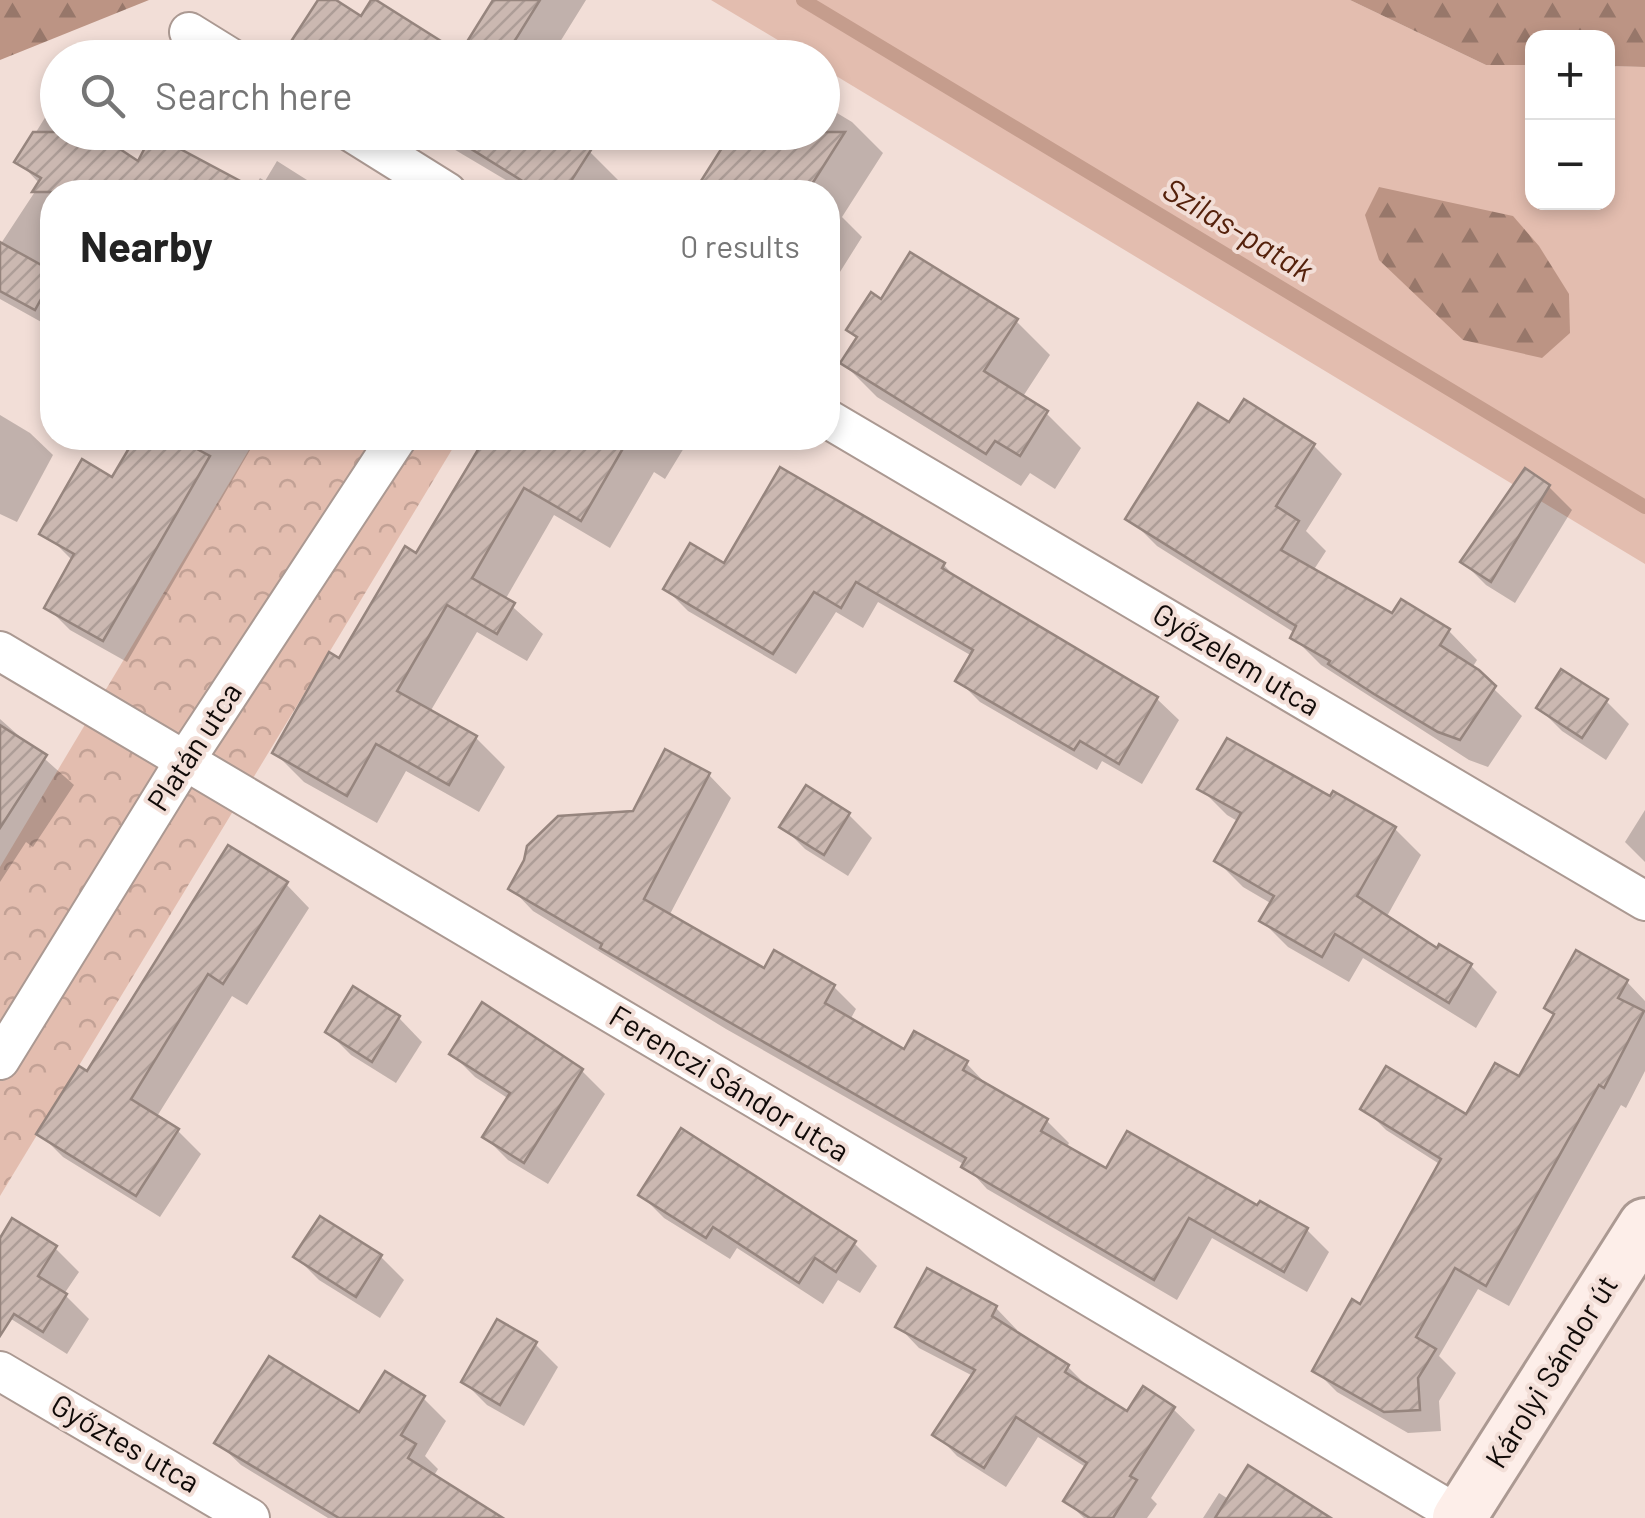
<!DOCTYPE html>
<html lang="en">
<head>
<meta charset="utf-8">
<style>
  body { margin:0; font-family:Barlow,sans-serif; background:#f2f2f2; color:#222 }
  .controls { position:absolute; right:30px; top:30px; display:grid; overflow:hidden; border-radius:20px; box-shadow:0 5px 15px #0003 }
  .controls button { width:90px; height:90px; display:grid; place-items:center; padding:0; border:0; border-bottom:2px solid #e0e0e0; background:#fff; color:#222; font:50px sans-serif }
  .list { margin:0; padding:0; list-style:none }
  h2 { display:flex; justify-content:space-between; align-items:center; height:130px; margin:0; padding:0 40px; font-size:42px }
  h2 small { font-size:32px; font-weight:400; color:#767676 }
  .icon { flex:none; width:55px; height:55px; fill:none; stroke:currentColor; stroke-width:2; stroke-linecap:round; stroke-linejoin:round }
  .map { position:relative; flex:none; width:1645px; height:1518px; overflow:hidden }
  .search { position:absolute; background:#fff; box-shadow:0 5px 15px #0003; left:40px; top:40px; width:800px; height:110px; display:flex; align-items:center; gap:25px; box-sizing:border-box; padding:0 35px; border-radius:55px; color:#767676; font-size:38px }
  .panel { position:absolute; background:#fff; box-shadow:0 5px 15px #0003; left:40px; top:180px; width:800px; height:270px; border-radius:40px }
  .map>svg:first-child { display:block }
  .green { fill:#e3bdaf }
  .forest { fill:url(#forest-firs) }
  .park { fill:url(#park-crowns) }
  .shadow { fill:#0003 }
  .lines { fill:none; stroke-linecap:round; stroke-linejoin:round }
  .stream { stroke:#c59d8d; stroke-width:14 }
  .building { fill:url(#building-hatch); stroke:#96857e; stroke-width:2.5 }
  .street-casing { stroke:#ab9992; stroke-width:42 }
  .secondary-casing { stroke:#ab9992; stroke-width:58 }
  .street { stroke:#fff; stroke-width:38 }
  .secondary { stroke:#fdeee9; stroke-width:52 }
  .labels { text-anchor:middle; stroke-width:8; stroke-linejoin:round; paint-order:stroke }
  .street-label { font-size:30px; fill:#100a08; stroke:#f2ded7 }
  .water-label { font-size:32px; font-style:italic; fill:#55210b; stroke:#f2ded7 }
</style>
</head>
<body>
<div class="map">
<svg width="1645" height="1518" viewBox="0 0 1645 1518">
  <defs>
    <pattern id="forest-firs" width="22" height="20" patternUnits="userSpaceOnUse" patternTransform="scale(2.5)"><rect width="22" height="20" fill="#bc9484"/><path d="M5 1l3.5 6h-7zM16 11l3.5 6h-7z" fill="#97776a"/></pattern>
    <pattern id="park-crowns" width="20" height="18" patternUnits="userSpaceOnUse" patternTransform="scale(2.5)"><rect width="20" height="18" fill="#e3bdaf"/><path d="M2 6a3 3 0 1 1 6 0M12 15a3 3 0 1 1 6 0" fill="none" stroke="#c2a195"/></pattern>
    <pattern id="building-hatch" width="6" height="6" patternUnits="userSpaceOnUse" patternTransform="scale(2.5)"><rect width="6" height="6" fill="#cbb8b1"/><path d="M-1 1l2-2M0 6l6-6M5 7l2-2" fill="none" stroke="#ad9d97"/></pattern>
  </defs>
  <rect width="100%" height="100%" fill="#f2ded7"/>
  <path class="green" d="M711,0h639l136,65h46v137h76v-136l37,1v497l-822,-496 -1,-10 -16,-1z"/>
  <g class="forest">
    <path d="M0,0h149l-149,60z"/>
    <path d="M1350,0h295v67l-37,-1v-28h-76v27h-46z"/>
    <path d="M1379,187l134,29 26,30 30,48 1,39 -28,25 -79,-18 -84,-80 -14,-45z"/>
  </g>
  <path class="park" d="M256,438h203l-459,758v-329z"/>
  <g class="shadow">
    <path d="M321,0h11l30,19 99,37 35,-56h90l-36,58h-237l-18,-18z"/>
    <path d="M822,104l30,18 31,31 -41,64 20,20 -34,54v-99h-131l37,-60h88z"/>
    <path d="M51,108l7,4v20l81,32 113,27 8,-13 5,3 12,-20 49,31h-274v136l-52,-29v-54l40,-61 -22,-23z"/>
    <path d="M425,132h134l31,20 28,28 -8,12h-84z"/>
    <path d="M881,302l135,19 34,34 -28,43 24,15 35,35 -26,41 -25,-16 -9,13 -144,-89 -34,-34 15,-24 -9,-9z"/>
    <path d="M0,415l30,18 23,22 -36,67 -17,-8z"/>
    <path d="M1230,426l84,20 28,28 -36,57 20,20 -13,20 80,46 9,-15 47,29 28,29 -5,8 50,48 -34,51 -19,-7 -148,-95 -28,-28 2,-4 -138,-87 -28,-28z"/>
    <path d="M138,438h119l-130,224 -57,-32 -23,-23 26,-46 -23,-23 63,-58z"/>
    <path d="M486,438h204l-25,41 -11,-7 -44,76 -56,-33 -49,85 38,34 -16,27 -50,-29 -47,80 46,26 29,29 -26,45 -73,-41 -29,52 -73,-41 -29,-29 142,-197z"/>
    <path d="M781,471l163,94 15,16 198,118 22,21 -37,64 -40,-23 -5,9 -117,-68 -22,-22 14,-24 -94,-54 -15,26 -27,-16 -40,62 -108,-63 -22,-22 59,-23z"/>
    <path d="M1549,487l23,23 -57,93 -29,-18 -23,-23z"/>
    <path d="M1606,701l23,23 -23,36 -44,-29 -23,-23z"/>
    <path d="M0,719l74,66 -41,62 -7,-5 -26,40z"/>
    <path d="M709,775l22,23 -62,118 96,55 69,16 22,22 -6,11 55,32 61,11 22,23 59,35 22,22 -3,6 41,23 151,37 49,21 22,22 -22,40 -95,-54 -35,62 -190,-111 -22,-24 -239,-136 -193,-118 -22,-23 123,-75z"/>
    <path d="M807,788l42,27 23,23 -24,38 -43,-27 -23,-23z"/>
    <path d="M1200,788l131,12 64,29 26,26 -35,63 52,33 33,15 26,26 -21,36 -113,-70 -14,24 -61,-35 -26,-26 10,-17 -29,-17 -26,-26 22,-39 -12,-7z"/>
    <path d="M1645,810v52l-20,-20z"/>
    <path d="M286,884l23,24 -62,97 -15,-9 -76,122 22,13 23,23 -41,63 -97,-60 -24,-24 49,-59z"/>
    <path d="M1627,982l18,19v70l-19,37 -5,-3 -112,201 -31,-17 -39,67 17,17 -17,28 2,30 -33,2 -71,-41 -22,-22 46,-63 80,-142 -55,-35 -22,-22 103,10 53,-38 36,-64 -9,-9z"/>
    <path d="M354,990l45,28 23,24 -26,41 -45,-28 -23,-23z"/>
    <path d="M452,1054l130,17 23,23 -57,90 -40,-24 -23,-23 24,-38 -34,-22z"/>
    <path d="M641,1195l213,48 23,23 -17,27 -22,-13 -15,24 -86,-56 -7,11 -66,-41z"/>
    <path d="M0,1242l55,6 24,24 -15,22 25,25 -22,35 -67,-42z"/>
    <path d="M296,1257h85l23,23 -24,38 -61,-38z"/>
    <path d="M928,1271l68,37 21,22 -2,3 53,34 21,21 39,27 45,-6 22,21 -44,68 6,6 -10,14h-63l-18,-17 21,-33 -49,-31 -32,50 -49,-31 -21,-22 37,-58 -54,-28 -21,-22z"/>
    <path d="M535,1344l23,23 -34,59 -37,-21 -23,-23z"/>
    <path d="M423,1398l23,23 -21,35 13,13 -5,8 65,41h-170l-87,-53 -24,-23 143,-26z"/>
    <path d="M1219,1493l11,7 96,18h-123z"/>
  </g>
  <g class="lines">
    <path class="stream" d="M803,0l842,507"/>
  </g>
  <g class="building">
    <path d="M318,0h18l25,16 10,-16h5l84,53 33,-53h47l-36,58h-185l-27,-18z"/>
    <path d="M33,132h61l44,29 14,-27 109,58h-229l9,-14 -27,-16z"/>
    <path d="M444,132h119l28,18 -27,42h-24z"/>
    <path d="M732,132h113l-38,60h-113z"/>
    <path d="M0,242l52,29v8l-17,31 -35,-19z"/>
    <path d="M910,252l108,67 -34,52 64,40 -28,45 -25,-15 -9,13 -146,-91 17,-26 -11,-7 25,-38 10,7z"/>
    <path d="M1244,399l71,45 -39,62 23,15 -18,29 111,63 9,-14 49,30 -10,16 39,25 17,16 -36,54 -22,-8 -64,-38 -46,-30 2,-3 -40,-23 6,-12 -171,-107 73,-116 31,19z"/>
    <path d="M135,438h41l34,18 -107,185 -59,-33 30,-54 -35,-20 43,-75 30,18z"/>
    <path d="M485,438h144l-48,83 -57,-33 -52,90 43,25 -18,31 -50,-29 -50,86 80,45 -28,49 -73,-41 -29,52 -75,-43 57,-101 10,6 66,-112 11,7z"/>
    <path d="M780,467l165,96 -3,5 216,129 -39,67 -39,-23 -6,9 -119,-69 18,-31 -117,-68 -15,26 -27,-16 -41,62 -110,-65 27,-46 34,20z"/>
    <path d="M1525,468l25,17 -59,97 -31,-20z"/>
    <path d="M1561,669l47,30 -26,39 -46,-30z"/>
    <path d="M0,725l47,30 -47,73z"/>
    <path d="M1227,738l103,58 3,-5 63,36 -39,69 80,52 2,-4 33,20 -23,39 -114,-69 -13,23 -63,-36 15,-25 -60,-35 27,-48 -44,-24z"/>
    <path d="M665,749l45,24 -66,126 120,69 10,-18 61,35 -10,18 79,46 10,-18 54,30 -5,9 85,49 -7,12 65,37 21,-37 130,74 3,-4 48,27 -24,44 -95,-54 -35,62 -193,-113 5,-9 -366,-210 2,-4 -94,-55 16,-29 3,-14 31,-30 75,-5z"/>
    <path d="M806,785l44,28 -26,42 -45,-28z"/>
    <path d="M228,845l60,37 -65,102 -15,-10 -77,125 48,30 -43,67 -100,-62 43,-68 8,5z"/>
    <path d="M1576,950l52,30 -10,18 26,13 -40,77 -5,-3 -113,201 -31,-18 -39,69 20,12 -18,29 2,32 -36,2 -72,-41 40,-72 8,5 81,-145 -81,-50 26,-43 80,48 29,-51 24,13 35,-62 -10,-6z"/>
    <path d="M353,986l47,30 -28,46 -47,-30z"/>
    <path d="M482,1002l101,67 -59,94 -42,-26 28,-44 -61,-39z"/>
    <path d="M681,1128l175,113 -20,31 -21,-14 -16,25 -86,-56 -7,11 -68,-43z"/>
    <path d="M320,1216l62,39 -26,42 -63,-40z"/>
    <path d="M12,1218l45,28 -19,30 29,18 -24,38 -29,-18 -14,22v-98z"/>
    <path d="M927,1268l70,38 -5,10 77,49 -4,7 62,39 16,-25 32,21 -45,69 7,4 -24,38h-23l-27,-17 24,-38 -71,-46 -32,51 -52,-33 43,-65 -80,-43z"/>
    <path d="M497,1319l40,23 -37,63 -39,-23z"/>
    <path d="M269,1356l90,56 26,-41 40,25 -24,39 15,9 -8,14 95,60h-164l-125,-75z"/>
    <path d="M1248,1465l83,53h-116z"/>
  </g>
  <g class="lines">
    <defs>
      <g id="street">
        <path d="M189,32l42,26"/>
        <path d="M351,132l96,60"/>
        <path d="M828,419l817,482"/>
        <path d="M0,651l1460,865"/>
        <path d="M0,1060l184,-298 213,-324"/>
        <path d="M0,1371l250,147"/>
      </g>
      <path id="secondary" d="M1459,1518l186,-293"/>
    </defs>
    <use href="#street" class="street-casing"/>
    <use href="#secondary" class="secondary-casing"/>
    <use href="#street" class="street"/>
    <use href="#secondary" class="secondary"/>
  </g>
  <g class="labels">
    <g class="street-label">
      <text transform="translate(1236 660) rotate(31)" y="10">Győzelem utca</text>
      <text transform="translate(195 747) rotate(-57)" y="10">Platán utca</text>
      <text transform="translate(729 1084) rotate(31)" y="10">Ferenczi Sándor utca</text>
      <text transform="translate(1552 1372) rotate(-58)" y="10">Károlyi Sándor út</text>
      <text transform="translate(125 1444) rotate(30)" y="10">Győztes utca</text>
    </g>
    <g class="water-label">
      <text transform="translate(1238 230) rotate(31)" y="11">Szilas-patak</text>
    </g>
  </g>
</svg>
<div class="controls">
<button>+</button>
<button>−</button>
</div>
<div class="search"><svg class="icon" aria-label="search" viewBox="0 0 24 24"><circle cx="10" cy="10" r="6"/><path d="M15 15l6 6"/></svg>Search here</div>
<section class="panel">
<h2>Nearby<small>0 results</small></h2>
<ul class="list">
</ul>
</section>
</div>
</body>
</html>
